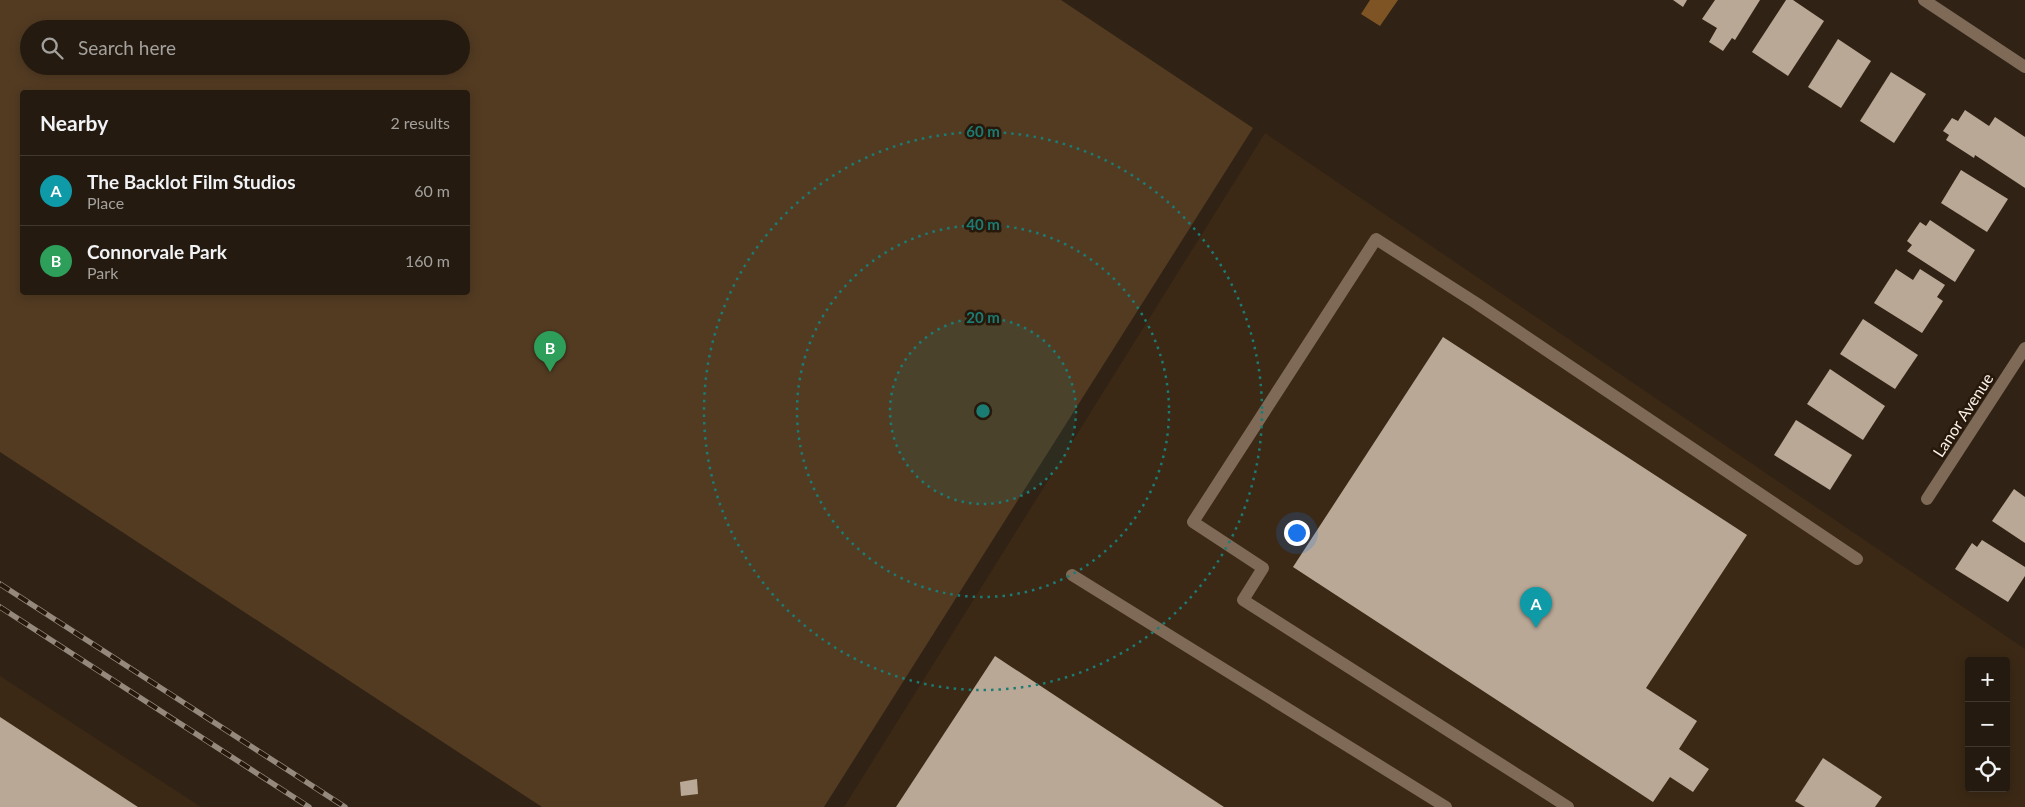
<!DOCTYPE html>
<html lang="en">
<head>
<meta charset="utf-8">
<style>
  body { margin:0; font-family:Lato,sans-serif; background:#2c2318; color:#f1f3f6 }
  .controls { position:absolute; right:15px; bottom:15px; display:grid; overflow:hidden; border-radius:5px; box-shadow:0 2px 12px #0003 }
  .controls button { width:45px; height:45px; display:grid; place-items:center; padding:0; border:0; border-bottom:1px solid #41382f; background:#241a0f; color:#f1f3f6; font:25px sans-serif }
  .you { position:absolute; left:1296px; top:532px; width:18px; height:18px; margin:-12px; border:4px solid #fff; border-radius:50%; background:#1a73e8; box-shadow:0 0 0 8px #1a73e833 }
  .badge { display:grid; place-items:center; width:32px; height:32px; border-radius:50%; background:#db2777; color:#fff; font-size:16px; font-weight:700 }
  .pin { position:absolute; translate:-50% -41px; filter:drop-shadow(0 1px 2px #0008) }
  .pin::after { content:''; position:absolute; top:26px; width:18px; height:15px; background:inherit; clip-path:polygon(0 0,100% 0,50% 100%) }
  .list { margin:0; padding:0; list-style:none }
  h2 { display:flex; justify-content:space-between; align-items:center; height:65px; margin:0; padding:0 20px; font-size:21px }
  h2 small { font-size:16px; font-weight:400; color:#a3a19e }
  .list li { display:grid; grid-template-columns:32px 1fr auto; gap:15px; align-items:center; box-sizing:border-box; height:70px; padding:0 20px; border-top:1px solid #41382f }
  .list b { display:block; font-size:19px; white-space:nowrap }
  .list p { margin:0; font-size:16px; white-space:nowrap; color:#a3a19e }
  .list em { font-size:16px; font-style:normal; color:#a3a19e }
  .icon { flex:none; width:28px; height:28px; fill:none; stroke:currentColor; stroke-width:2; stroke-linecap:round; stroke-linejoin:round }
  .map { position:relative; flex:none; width:2025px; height:807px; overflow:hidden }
  .search { position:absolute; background:#241a0f; box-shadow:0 2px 12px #0003; left:20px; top:20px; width:450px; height:55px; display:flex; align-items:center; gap:12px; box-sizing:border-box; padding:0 18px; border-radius:28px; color:#a3a19e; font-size:19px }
  .panel { position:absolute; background:#241a0f; box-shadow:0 2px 12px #0003; left:20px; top:90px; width:450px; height:205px; border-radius:5px }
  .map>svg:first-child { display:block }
  .built { fill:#3b2915; fill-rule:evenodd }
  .green { fill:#533b22; fill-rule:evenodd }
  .water { fill:#7e5425 }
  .building { fill:#baa896 }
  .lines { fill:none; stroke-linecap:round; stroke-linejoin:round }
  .lane { stroke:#7e6a57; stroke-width:12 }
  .street { stroke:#7e6a57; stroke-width:12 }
  .rail-casing { stroke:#95897d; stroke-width:5.5 }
  .rail { stroke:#26180a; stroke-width:4; stroke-dasharray:11; stroke-linecap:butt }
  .ring { fill:none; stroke:#1b7c74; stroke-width:2.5; stroke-dasharray:2.5 5 }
  .labels { text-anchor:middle; stroke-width:5; stroke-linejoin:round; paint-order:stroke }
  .street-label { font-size:16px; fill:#fbf1e8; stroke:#26180a }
  .centre { fill:#1b7c74; stroke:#26180a; stroke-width:2.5 }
  .ring-label { font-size:15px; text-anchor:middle; font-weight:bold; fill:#1b7c74; stroke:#26180a; stroke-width:5; stroke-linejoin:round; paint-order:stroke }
</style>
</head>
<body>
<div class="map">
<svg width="2025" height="807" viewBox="0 0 2025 807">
  <rect width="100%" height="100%" fill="#302214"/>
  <g class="built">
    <path d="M1265,133l760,516v158h-1181zM1969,661h37v127h-37z"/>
    <path d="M0,676l201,131h-201z"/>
  </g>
  <path class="green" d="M0,0h1061l192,128 -429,679h-282l-542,-355zM29,29h432v37h-432zM22,92h446v200h-446z"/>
  <path class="water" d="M1370,0h28l-18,26 -19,-12z"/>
  <g class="building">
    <path d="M1673,0h14l-4,7z"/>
    <path d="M1715,0h45l-25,40 -3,-2 -9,13 -14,-9 8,-14 -15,-9z"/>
    <path d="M1786,0h7l31,21 -36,55 -36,-24z"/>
    <path d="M1838,39l33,22 -30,47 -33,-21z"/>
    <path d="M1891,72l35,22 -32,49 -34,-22z"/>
    <path d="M1965,110l24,16 6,-9 30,20v51l-50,-33 -1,3 -28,-18 3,-5 -6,-4 9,-13 6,3z"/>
    <path d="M1961,170l47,29 -21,33 -46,-29z"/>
    <path d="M1930,220l45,30 -20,32 -48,-31 5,-6 -5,-4 13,-19 6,4z"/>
    <path d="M1896,269l17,11 7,-11 25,16 -8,12 6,4 -21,32 -48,-30z"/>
    <path d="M1863,319l55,36 -23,34 -55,-35z"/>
    <path d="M1443,337l304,198 -101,153 51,33 -18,28 30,20 -16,23 -23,-15 -17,25 -360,-235z"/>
    <path d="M1830,369l55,37 -22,34 -56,-36z"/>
    <path d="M1796,420l56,35 -22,35 -56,-35z"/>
    <path d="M2014,489l11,8v46l-33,-22z"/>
    <path d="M1982,540l43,27v9l-17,26 -53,-33 17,-26 5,4z"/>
    <path d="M995,656l229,151h-328z"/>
    <path d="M0,717l138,90h-138z"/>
    <path d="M1823,758l59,39 -7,10h-70l-10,-6z"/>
    <path d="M697,779l1,15 -17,2 -1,-14z"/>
  </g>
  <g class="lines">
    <g class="lane">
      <path d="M1072,575l374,232"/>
      <path d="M1568,807l-325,-207 20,-32 -70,-46 183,-283 100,64 381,256"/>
    </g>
    <g class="street">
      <path d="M1924,0l101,67"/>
      <path d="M1927,499l98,-151"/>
    </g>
    <defs>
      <g id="rail">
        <path d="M0,584l345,223"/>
        <path d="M0,607l309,200"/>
      </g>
    </defs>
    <use href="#rail" class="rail-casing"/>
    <use href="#rail" class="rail"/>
  </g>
  <circle cx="983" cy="411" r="93" fill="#1b7c74" fill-opacity=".12"/>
  <g class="ring">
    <circle cx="983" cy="411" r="93"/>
    <circle cx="983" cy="411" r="186"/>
    <circle cx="983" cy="411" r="279"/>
  </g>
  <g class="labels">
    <g class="street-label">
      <text transform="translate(1963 415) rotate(-57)" y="6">Lanor Avenue</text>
    </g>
  </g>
  <circle cx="983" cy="411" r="8" class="centre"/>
  <g class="ring-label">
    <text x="983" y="137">60 m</text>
    <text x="983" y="230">40 m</text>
    <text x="983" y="323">20 m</text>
  </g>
</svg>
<div class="controls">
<button>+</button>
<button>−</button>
<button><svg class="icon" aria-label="locate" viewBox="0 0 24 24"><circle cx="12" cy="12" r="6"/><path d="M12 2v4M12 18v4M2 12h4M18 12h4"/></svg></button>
</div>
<div class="you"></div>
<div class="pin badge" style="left:1536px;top:628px;background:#0f9aa8">A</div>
<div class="pin badge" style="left:550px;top:372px;background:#2e9e5b">B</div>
<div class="search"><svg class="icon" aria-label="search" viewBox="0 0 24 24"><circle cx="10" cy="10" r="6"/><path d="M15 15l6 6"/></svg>Search here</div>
<section class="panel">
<h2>Nearby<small>2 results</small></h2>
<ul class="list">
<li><span class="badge" style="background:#0f9aa8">A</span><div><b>The Backlot Film Studios</b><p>Place</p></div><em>60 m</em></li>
<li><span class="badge" style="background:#2e9e5b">B</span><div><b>Connorvale Park</b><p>Park</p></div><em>160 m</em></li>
</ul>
</section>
</div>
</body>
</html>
